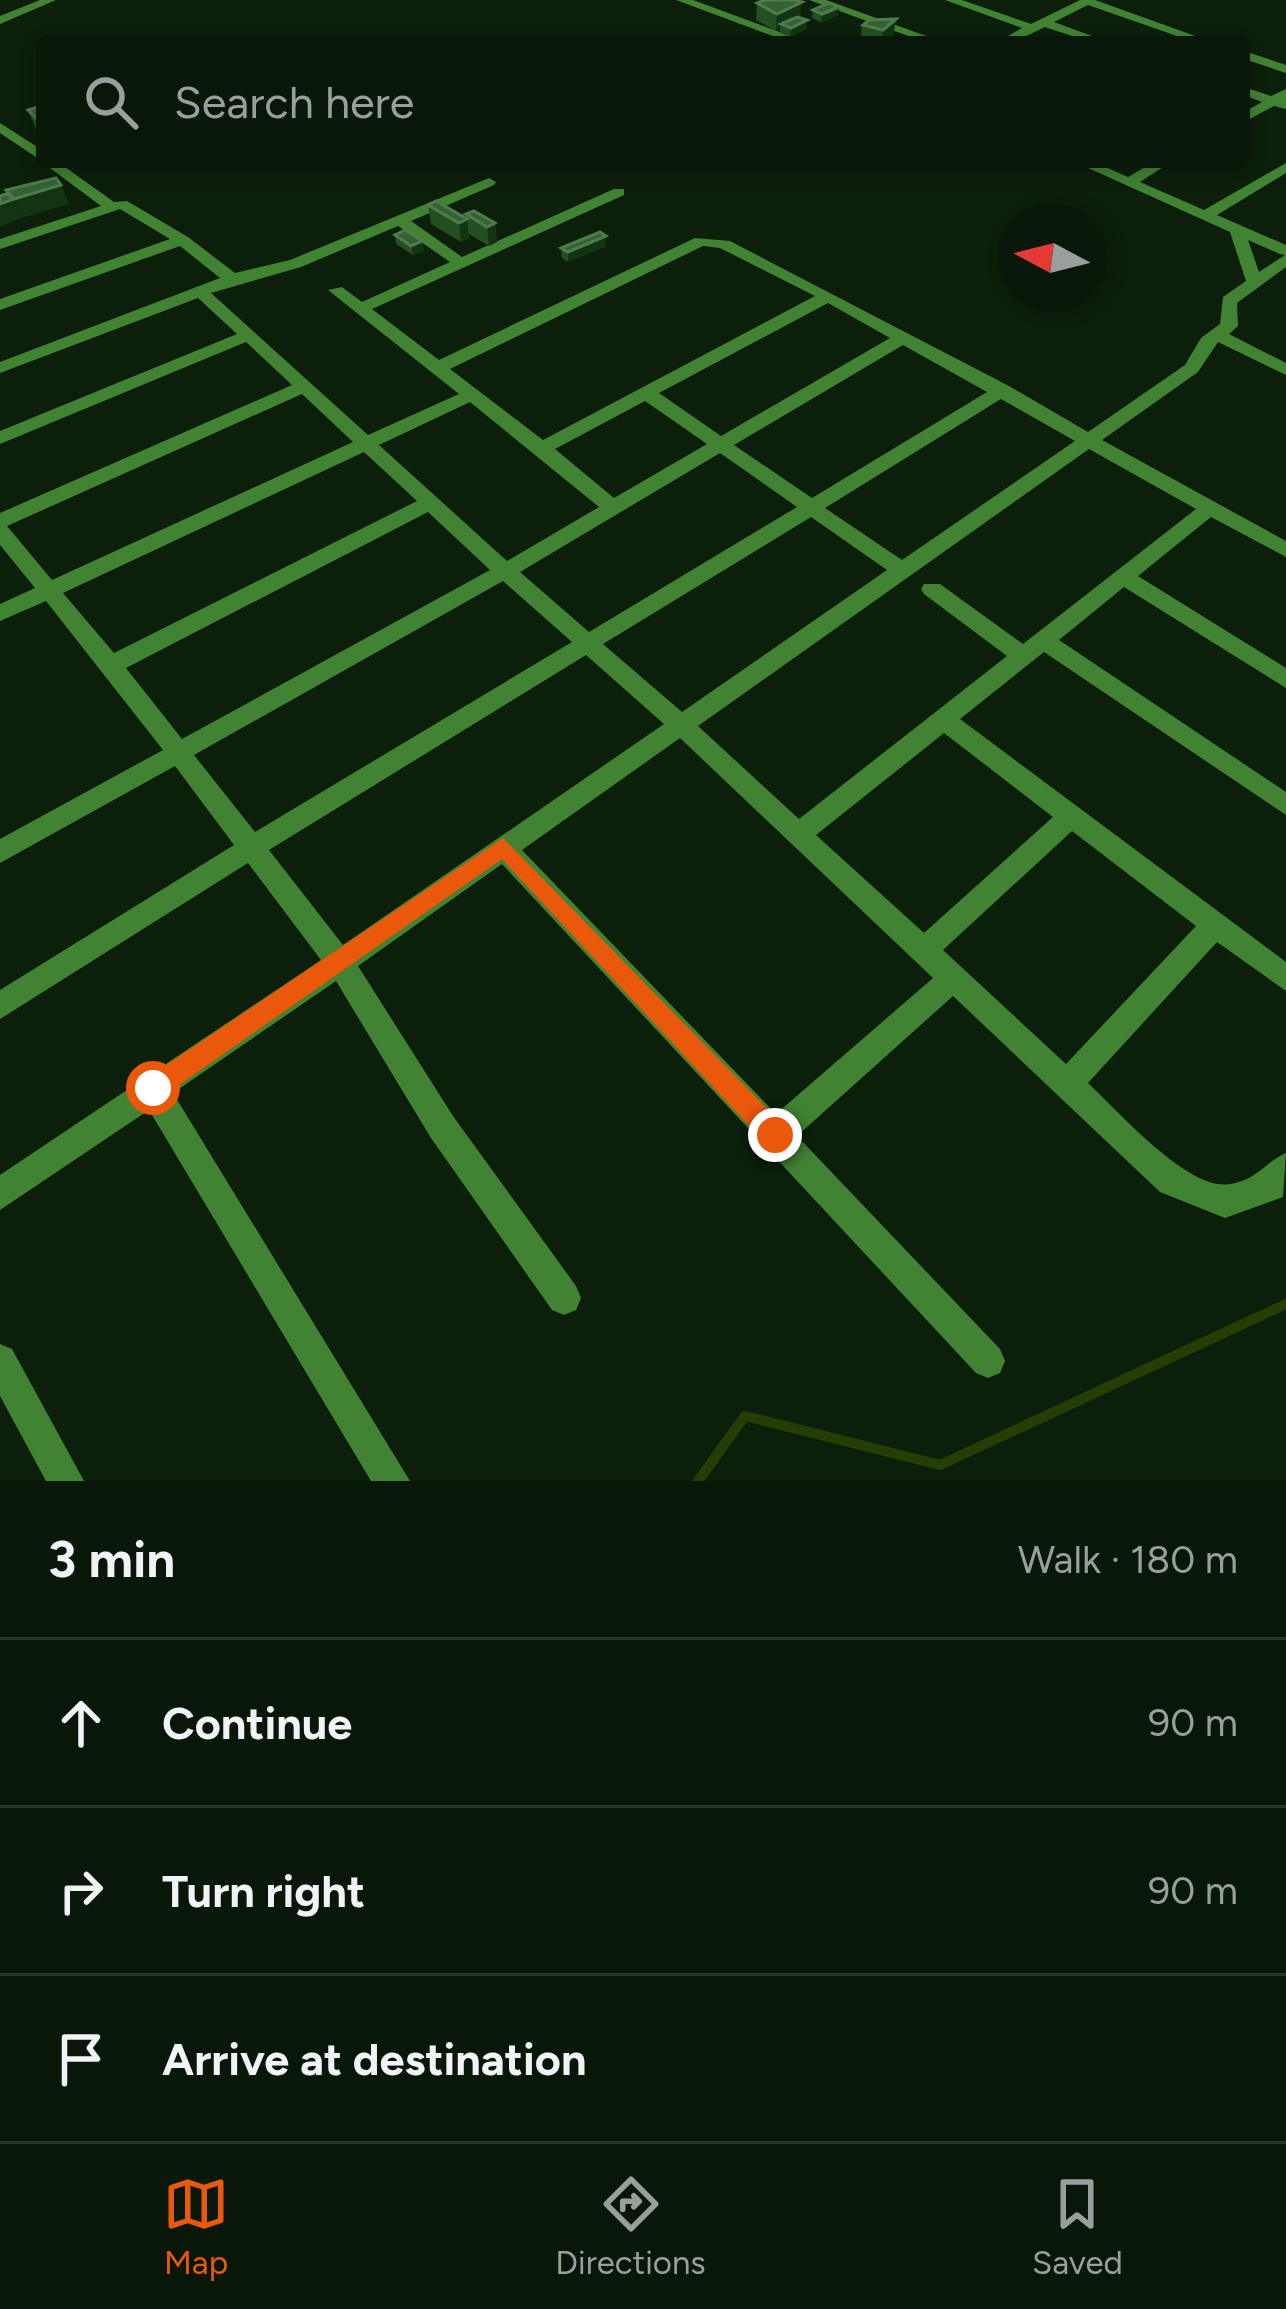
<!DOCTYPE html>
<html lang="en">
<head>
<meta charset="utf-8">
<style>
  body { margin:0; font-family:Figtree,sans-serif; background:#172416; color:#f1f3f6 }
  .compass { position:absolute; left:998px; top:204px; width:108px; height:108px; border-radius:50%; background:#091708; box-shadow:0 6px 18px #0003; rotate:277deg }
  .stop { position:absolute; width:36px; height:36px; margin:-27px; border:9px solid #ea580c; border-radius:50%; background:#fff }
  .stop.end { background:#ea580c; border-color:#fff; box-shadow:0 3px 12px #0008 }
  .list { margin:0; padding:0; list-style:none }
  h2 { display:flex; justify-content:space-between; align-items:center; height:156px; margin:0; padding:0 48px; font-size:51px }
  h2 small { font-size:39px; font-weight:400; color:#999f9c }
  .list li { display:grid; grid-template-columns:78px 1fr auto; gap:36px; align-items:center; box-sizing:border-box; height:168px; padding:0 48px; border-top:3px solid #293629 }
  .list b { display:block; font-size:45px; white-space:nowrap }
  .list em { font-size:39px; font-style:normal; color:#999f9c }
  .icon { flex:none; width:66px; height:66px; fill:none; stroke:currentColor; stroke-width:2; stroke-linecap:round; stroke-linejoin:round }
  .map { position:relative; flex:none; width:1286px; height:1481px; overflow:hidden }
  .search { position:absolute; background:#091708; box-shadow:0 6px 18px #0003; left:36px; right:36px; top:36px; height:132px; display:flex; align-items:center; gap:30px; box-sizing:border-box; padding:0 42px; border-radius:12px; color:#999f9c; font-size:45px }
  .sheet { height:660px; background:#091708 }
  nav { display:flex; justify-content:space-around; align-items:center; box-sizing:border-box; height:168px; border-top:3px solid #293629; background:#091708; font-size:33px; color:#999f9c }
  nav a { display:grid; justify-items:center; gap:6px }
  nav .on { color:#ea580c }
  .map>svg:first-child { display:block }
  .lines { fill:none; stroke-linecap:round; stroke-linejoin:round }
  .stream { stroke:#263e06; stroke-width:10 }
  .minor { fill:#418233; fill-rule:evenodd }
  .wall { fill:#234f23 }
  .shaded-wall { fill:#123412 }
  .building { fill:#356234; stroke:#4e7b4c; stroke-width:3 }
  .route { fill:#ea580c }
</style>
</head>
<body>
<div class="map">
<svg width="1286" height="1481" viewBox="0 0 1286 1481">
  <rect width="100%" height="100%" fill="#0c1f0b"/>
  <g class="lines">
    <path class="stream" d="M698,1481l47,-65 195,49 346,-161"/>
    <g class="minor">
      <path d="M40,0h16l-56,24v-8z"/>
      <path d="M676,0h17l114,42h-18z"/>
      <path d="M809,0h17l117,42h-18z"/>
      <path d="M945,0h17l69,24 49,-24h15l117,42h-18l-106,-37 -34,17 54,20h-18l-45,-15 -31,15h-16l24,-14z"/>
      <path d="M1244,51l42,14v8l-42,-14z"/>
      <path d="M1244,87l27,9 15,-7v20l-12,-3 -30,16v-10l18,-10 -18,-7z"/>
      <path d="M0,123l42,27v11l-42,-28z"/>
      <path d="M42,162h16l56,40 13,-1 61,36 47,36 55,-13 199,-82 7,4 -2,3 -83,36 51,36 152,-68h10v6l-252,114 67,51 256,-122 35,3 279,145 79,46 97,-67 16,-27 19,-14 3,-27 23,-16 -16,-49 -155,-70h19l34,15 26,-15h17l-31,20 64,28 82,-47v10l-69,42 69,30v22l-49,36 1,23 -9,8 57,29v12l-68,-33 -20,30 -96,68 184,101v16l-75,-40 -73,59 148,92v20l-162,-101 -65,53 227,152v23l-242,-163 -84,67 326,243v29l-69,-49 -129,141c29,27 101,109 142,101 27,-4 35,-22 56,-31l-3,44 -58,21 -65,-26 -207,-196 -156,140 203,213 5,12 -5,12 -12,5 -12,-5 -474,-509 -144,102 95,150 123,170 5,12 -5,12 -12,5 -12,-5 -121,-172 -95,-157 -163,112 237,388h-39l-222,-371 -149,100v-35l321,-215 -73,-97 -248,156v-29l234,-145 -59,-79 -175,97v-24l163,-89 -117,-149 -46,20v-17l35,-16 -35,-43v-32l292,-128 -46,-43 -246,102v-13l237,-97 -39,-36 -198,75v-11l220,-84 -40,-32 -180,64v-11l170,-60 -50,-30 -120,40v-10l101,-33zM398,226l52,36 -88,40 -20,-15 -14,3 131,104 -91,41 -157,-142 90,-26zM1248,240l32,14 5,1 -26,17zM703,246l17,2 95,48 -272,144 -93,-71zM828,303l62,35 -169,98 -62,-43zM903,345l84,47 -175,106 -78,-53zM302,394l51,48 -301,138 -45,-54zM1001,399l74,42 -173,119 -77,-52zM645,401l62,43 -93,54 -59,-49zM470,402l129,105 -92,54 -128,-116zM1089,449l107,60 -173,135 -83,-60h-16l-3,5 3,5 83,62 -208,163 -101,-93zM364,452l53,49 -303,152 -51,-60zM720,453l77,54 -208,125 -69,-60zM428,512l62,58 -308,169 -56,-71zM811,517l76,53 -205,142 -79,-68zM503,581l69,61 -317,190 -61,-77zM586,655l78,69 -321,221 -74,-95zM944,733l109,84 -129,116 -108,-98zM680,738l253,240 -157,136 -254,-264zM1072,831l124,95 -130,138 -123,-114z"/>
      <path d="M0,1344l12,5 72,132h-38l-46,-85z"/>
    </g>
  </g>
  <g class="wall">
    <path d="M757,3l50,17 -1,9 -16,8 -10,-4v-4l-4,2 -20,-11z"/>
    <path d="M813,10l25,5 -17,7 -9,-4z"/>
    <path d="M896,19l-3,17 -7,6h-26l2,-16z"/>
    <path d="M42,106v28l-6,-5 -8,-19z"/>
    <path d="M428,205l32,10 9,-4 26,12 2,19 -8,4 -20,-12v5l-8,3 -30,-18z"/>
    <path d="M395,235l27,6 2,10 -11,4 -17,-11z"/>
    <path d="M606,236v10l-38,16 -6,-4 -1,-10z"/>
  </g>
  <g class="shaded-wall">
    <path d="M802,2l-2,17 -19,5 -1,5 -4,2 1,-17z"/>
    <path d="M839,7l-1,8 -17,7 1,-8z"/>
    <path d="M896,19l-3,17 -7,6h-5l2,-12z"/>
    <path d="M807,20l-1,9 -16,8 1,-9z"/>
    <path d="M61,185l8,19 -47,14 -8,-19z"/>
    <path d="M14,199l8,19 -22,9v-23z"/>
    <path d="M467,219l2,20 -8,3 -2,-19z"/>
    <path d="M495,223l2,19 -8,4 -2,-19z"/>
    <path d="M606,236v10l-38,16v-10z"/>
    <path d="M422,241l2,10 -11,4 -2,-9z"/>
  </g>
  <g class="building">
    <path d="M765,0h29l8,2 -25,12 -20,-11z"/>
    <path d="M829,3l10,4 -17,7 -9,-4z"/>
    <path d="M797,17l10,3 -16,8 -10,-4z"/>
    <path d="M896,19l-13,11 -20,-5 6,-5z"/>
    <path d="M42,106v11l-5,2 -9,-9z"/>
    <path d="M56,178l5,7 -47,14 -8,-9z"/>
    <path d="M6,194l8,5 -14,5v-8z"/>
    <path d="M436,201l31,18 -8,4 -31,-18z"/>
    <path d="M474,211l21,12 -8,4 -21,-13z"/>
    <path d="M405,230l17,11 -11,5 -16,-11z"/>
    <path d="M600,232l6,4 -38,16 -7,-4z"/>
  </g>
  <path class="route" d="M503,838l281,288 3,9 -3,9 -9,3 -9,-3 -264,-285 -340,238h-18v-17z"/>
</svg>
<svg class="compass" viewBox="-18 -18 36 36"><path d="M0-13l5 13h-10z" fill="#e53935"/><path d="M0 13l5-13h-10z" fill="#999f9c"/></svg>
<div class="stop" style="left:153px;top:1088px"></div>
<div class="stop end" style="left:775px;top:1135px"></div>
<div class="search"><svg class="icon" aria-label="search" viewBox="0 0 24 24"><circle cx="10" cy="10" r="6"/><path d="M15 15l6 6"/></svg>Search here</div>
</div>
<section class="sheet">
<h2>3 min<small>Walk · 180 m</small></h2>
<ul class="list">
<li><svg class="icon" aria-label="ahead" viewBox="0 0 24 24"><path d="M12 20V5M6 11l6-6 6 6"/></svg><div><b>Continue</b></div><em>90 m</em></li>
<li><svg class="icon" aria-label="right" viewBox="0 0 24 24"><path d="M7 20v-9h11M14 6l5 5-5 5"/></svg><div><b>Turn right</b></div><em>90 m</em></li>
<li><svg class="icon" aria-label="arrive" viewBox="0 0 24 24"><path d="M6 21V4h12l-3 4 3 4H6"/></svg><div><b>Arrive at destination</b></div></li>
</ul>
</section>
<nav>
<a class="on"><svg class="icon" aria-label="map" viewBox="0 0 24 24"><path d="M3 6l6-2 6 2 6-2v14l-6 2-6-2-6 2zM9 4v14M15 6v14"/></svg>Map</a>
<a><svg class="icon" aria-label="directions" viewBox="0 0 24 24"><path d="M12 3l9 9-9 9-9-9zM9 14v-3h6M13 9l2 2-2 2"/></svg>Directions</a>
<a><svg class="icon" aria-label="saved" viewBox="0 0 24 24"><path d="M7 4h10v16l-5-4-5 4z"/></svg>Saved</a>
</nav>
</body>
</html>
